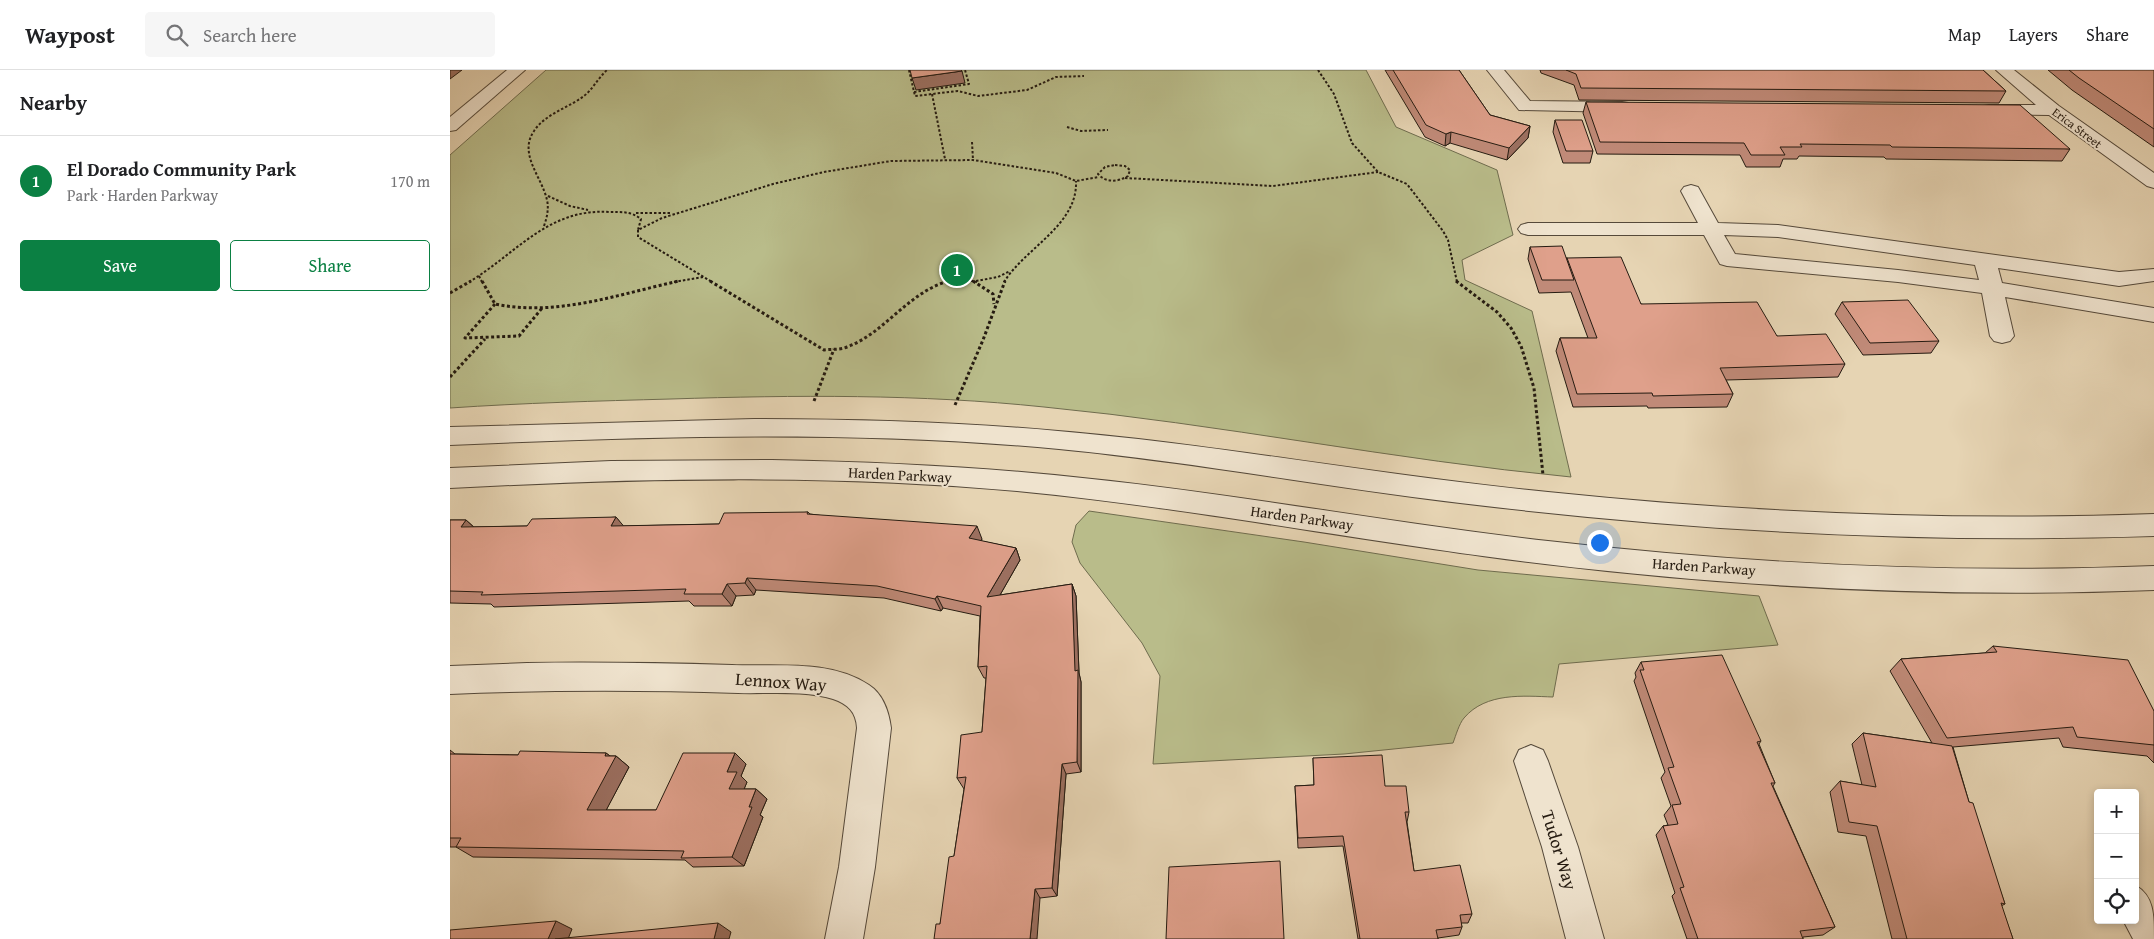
<!DOCTYPE html>
<html lang="en">
<head>
<meta charset="utf-8">
<style>
  body { margin:0; font-family:"Gentium Book Plus",serif; background:#f6f6f6; color:#202124 }
  .controls { position:absolute; right:15px; bottom:15px; display:grid; overflow:hidden; border-radius:5px; box-shadow:0 2px 8px #0003 }
  .controls button { width:45px; height:45px; display:grid; place-items:center; padding:0; border:0; border-bottom:1px solid #e0e0e0; background:#fff; color:#202124; font:25px sans-serif }
  .you { position:absolute; left:1149px; top:472px; width:18px; height:18px; margin:-12px; border:4px solid #fff; border-radius:50%; background:#1a73e8; box-shadow:0 0 0 8px #1a73e833 }
  .badge { display:grid; place-items:center; width:32px; height:32px; border-radius:50%; background:#0b8043; color:#fff; font-size:16px; font-weight:700 }
  .pin { position:absolute; translate:-50% -50%; border:2px solid #fff; box-shadow:0 1px 5px #0006 }
  .list { margin:0; padding:0; list-style:none }
  h2 { display:flex; justify-content:space-between; align-items:center; height:65px; margin:0; padding:0 20px; font-size:21px }
  h2 small { font-size:16px; font-weight:400; color:#757577 }
  .list li { display:grid; grid-template-columns:32px 1fr auto; gap:15px; align-items:center; box-sizing:border-box; height:90px; padding:0 20px; border-top:1px solid #e0e0e0 }
  .list b { display:block; font-size:19px; white-space:nowrap }
  .list p { margin:0; font-size:16px; white-space:nowrap; color:#757577 }
  .list em { font-size:16px; font-style:normal; color:#757577 }
  .actions { display:flex; gap:10px; padding:15px 20px }
  .actions a { flex:1; padding:11px 0; border:1px solid #0b8043; border-radius:5px; text-align:center; font-size:18px; color:#0b8043 }
  .actions .main { background:#0b8043; color:#fff }
  .icon { flex:none; width:28px; height:28px; fill:none; stroke:currentColor; stroke-width:2; stroke-linecap:round; stroke-linejoin:round }
  .map { position:relative; flex:none; width:1704px; height:869px; overflow:hidden }
  header { display:flex; align-items:center; gap:30px; box-sizing:border-box; height:70px; padding:0 25px; background:#fff; border-bottom:1px solid #e0e0e0 }
  header strong { font-size:24px }
  nav { display:flex; gap:28px; margin-inline-start:auto; font-size:18px }
  .search { width:350px; height:45px; background:#f6f6f6; display:flex; align-items:center; gap:12px; box-sizing:border-box; padding:0 18px; border-radius:5px; color:#757577; font-size:19px }
  main { display:flex }
  aside { flex:1; background:#fff }
  .map>svg:first-child { display:block }
  .green { fill:#b9bc8a; stroke:#6f6c4e }
  .lines { fill:none; stroke-linecap:round; stroke-linejoin:round }
  .minor-casing { stroke:#55493a; stroke-width:2 }
  .path-far1 { stroke:#251b11; stroke-width:2; stroke-dasharray:2.5 2; stroke-linecap:butt }
  .path { stroke:#251b11; stroke-width:3; stroke-dasharray:3 2.5; stroke-linecap:butt }
  .minor { fill:#efe3ce; fill-rule:evenodd }
  .wall { fill:#c08a78; stroke:#251b11 }
  .shaded-wall { fill:#9c7061; stroke:#251b11 }
  .building { fill:#dfa08b; stroke:#251b11 }
  .labels { text-anchor:middle; stroke-width:4; stroke-linejoin:round; paint-order:stroke }
  .far-street-label { font-size:12px; fill:#251b11; stroke:#efe3ce }
  .street-label { font-size:15px; fill:#251b11; stroke:#efe3ce }
  .near-street-label { font-size:18px; fill:#251b11; stroke:#efe3ce }
</style>
</head>
<body>
<header>
<strong>Waypost</strong>
<div class="search"><svg class="icon" aria-label="search" viewBox="0 0 24 24"><circle cx="10" cy="10" r="6"/><path d="M15 15l6 6"/></svg>Search here</div>
<nav><a>Map</a><a>Layers</a><a>Share</a></nav>
</header>
<main>
<aside>
<h2>Nearby<small></small></h2>
<ul class="list">
<li><span class="badge">1</span><div><b>El Dorado Community Park</b><p>Park · Harden Parkway</p></div><em>170 m</em></li>
</ul>
<div class="actions"><a class="main">Save</a><a>Share</a></div>
</aside>
<div class="map">
<svg width="1704" height="869" viewBox="0 0 1704 869">
  <rect width="100%" height="100%" fill="#e6d4b3"/>
  <filter id="stains"><feTurbulence type="fractalNoise" baseFrequency=".004" numOctaves="4"/><feColorMatrix values="0 0 0 0 .2 0 0 0 0 .09 0 0 0 0 .02 0 0 0 .5 -.17"/></filter>
  <radialGradient id="worn" r=".72"><stop offset=".6" stop-color="#630" stop-opacity="0"/><stop offset="1" stop-color="#630" stop-opacity=".3"/></radialGradient>
  <g class="green">
    <path d="M96,0h820l30,57 101,43 16,65 -51,25 3,20 67,31 39,166c-177,-17 -351,-53 -527,-70 -124,-13 -249,-12 -373,-8 -74,2 -148,4 -221,9v-253z"/>
    <path d="M639,441l215,31 174,28 281,26 19,49 -219,19 -6,33c-29,-1 -67,-5 -89,21 -5,6 -8,17 -11,25l-109,11 -191,10 7,-88 -18,-33 -62,-80 -8,-21 4,-17z"/>
  </g>
  <g class="lines">
    <defs>
      <g id="minor">
        <path d="M57,0h18l-69,60 -6,1v-14z"/>
        <path d="M1037,0h17l26,31 92,1 6,1 3,4 -3,4 -6,1 -103,-2z"/>
        <path d="M1546,0h18l45,36 95,67v15l-7,-2 -98,-71 -66,-1 -3,-4 3,-4 6,-1h47z"/>
        <path d="M1241,115l7,2 20,36 60,2 341,47 35,-3v12l-35,5 -121,-18 4,15 152,25v14l-149,-25 9,39 -4,5 -8,2 -8,-2 -4,-5 -8,-43 -84,-11 -171,-16 -7,-2 -16,-29h-176l-7,-2 -3,-4 3,-4 7,-2h170l-17,-32 3,-4zM1274,165l54,2 197,28 4,15 -81,-10 -163,-16z"/>
        <path d="M304,349c102,0 203,3 304,12 164,14 326,45 490,61 202,21 403,29 606,22v22c-232,8 -464,-5 -694,-33 -134,-16 -266,-41 -401,-54 -202,-19 -406,-13 -609,-4v-18z"/>
        <path d="M322,390c107,2 214,7 320,19 153,16 304,45 456,62 200,23 405,33 606,25v24c-201,8 -410,-2 -609,-26 -177,-21 -351,-56 -528,-73 -189,-17 -378,-13 -567,-3v-20l161,-7z"/>
        <path d="M77,593c69,-1 137,0 205,2 45,2 98,-6 137,20 14,9 20,27 22,43l-16,139 -12,72h-38l14,-72 18,-139c-1,-16 -9,-24 -24,-29 -29,-9 -65,-5 -95,-6 -96,-3 -192,-3 -288,1v-28z"/>
        <path d="M1081,675l12,5 5,11 30,86 26,92h-38l-24,-92 -28,-86 5,-11z"/>
        <path d="M1685,815c19,11 19,29 19,54h-21l-10,-19h12z"/>
      </g>
    </defs>
    <use href="#minor" class="minor-casing"/>
    <g class="path-far1">
      <path d="M459,0l6,26 43,-5 20,5 49,-6 29,-13 28,-1"/>
      <path d="M868,0l16,24 18,49 26,29 29,12 36,47 5,9 9,42"/>
      <path d="M464,22l55,-8 -4,-14"/>
      <path d="M482,24l13,65"/>
      <path d="M617,57l14,4 27,-1"/>
      <path d="M522,72l1,18"/>
      <path d="M665,95l10,1 5,4 -2,6c-10,6 -22,7 -30,-2l7,-7z"/>
      <path d="M675,108l148,8 105,-14"/>
      <path d="M98,126l22,10 18,4"/>
      <path d="M186,143h36"/>
      <path d="M94,156c3,-9 5,-17 3,-26 -5,-23 -29,-46 -13,-69 11,-17 34,-23 50,-35 9,-7 14,-18 23,-26"/>
      <path d="M188,160v7l74,45"/>
      <path d="M29,206l3,6"/>
      <path d="M526,211l22,-4 12,-6"/>
      <path d="M19,212c47,-28 79,-74 140,-70 12,0 22,-1 32,7l-3,11 24,-12 111,-34 51,-12 67,-11 82,-1 83,13 20,8 23,-4"/>
      <path d="M224,212l29,-5"/>
      <path d="M495,212l12,-4 20,4"/>
      <path d="M554,212c21,-34 74,-57 72,-101"/>
    </g>
    <g class="path">
      <path d="M32,211l13,23c62,13 124,-10 184,-23"/>
      <path d="M260,211l114,69c8,-1 16,0 23,-3 38,-14 61,-55 102,-66"/>
      <path d="M523,211l20,13 1,10"/>
      <path d="M1006,211l41,31 14,16 10,18 13,42 9,87"/>
      <path d="M0,223l21,-12"/>
      <path d="M45,234l-30,34 54,-2 24,-29"/>
      <path d="M0,307l35,-38"/>
      <path d="M364,331l20,-52"/>
      <path d="M505,335l28,-65 22,-59"/>
    </g>
    <use href="#minor" class="minor"/>
  </g>
  <g class="wall">
    <path d="M935,0h74l31,45 40,11 -2,12 -21,22 -57,-17 -5,3 -20,-9z"/>
    <path d="M1090,0h443l23,21 -7,12 -420,-3 -5,-15 -33,-12z"/>
    <path d="M1598,0h106v77l-82,-57z"/>
    <path d="M1136,32l484,47 -8,12 -176,-2 -2,-2 -85,-1 -2,3h-14l-3,8h-34l-6,-12 -143,-1 -14,-41z"/>
    <path d="M1105,50l38,31 -3,12h-27l-10,-31z"/>
    <path d="M1080,177l37,11 74,46 136,32 68,28 -7,13 -112,3 7,14 -6,13 -79,1 -1,-2 -74,1 -17,-56 4,-13h28l-17,-46 -32,1 -11,-34z"/>
    <path d="M1392,232l97,39 -8,12 -68,2 -28,-41z"/>
    <path d="M358,442l2,2 172,25 -1,2 35,7 4,12 -20,35 72,-11 4,12 3,77 2,9v90l-15,2 -9,122 -17,2 -100,26 14,-68 10,-67 -7,-11 25,-46 4,-54h-2l-6,-11 2,-51 -37,-8 -2,3 -57,-13 -128,-8 -2,5 -18,1 -4,10h-38l-5,-5 -195,6 -3,-3 -41,-1v-83h16l8,7 53,-1 89,-9 7,9 96,-2z"/>
    <path d="M1543,576l161,65v52l-7,-7 -84,-9 -4,-9 -106,9 16,55 36,102 -4,2 12,33h-121l-26,-103 -28,-4 -8,-40 10,-11 22,4 -10,-41 11,-11 69,10 -42,-72 11,-12 84,-6z"/>
    <path d="M1191,592l120,79 -2,3 16,39 -2,3 62,141 -12,8 -20,2v2h-116l-15,-43 3,-3 -19,-58 7,-9 5,-1 -4,-10 7,-9 -10,-28 4,-6 -31,-91 2,-4 -1,-4z"/>
    <path d="M0,680l5,4 63,1 88,-2 4,3h6l13,11 -23,43h50l90,-46 -5,12 6,6 -3,7h12l11,10 -7,16 3,2 -19,49 -51,1 -8,-7 -212,-3 -17,-10h-6z"/>
    <path d="M863,688l72,28 24,26 -2,10 7,49 58,43 -4,9h-7l1,4 -3,8 -21,3v1h-80l-15,-93 -45,2 -3,-62 19,-1z"/>
  </g>
  <g class="shaded-wall">
    <path d="M0,0h12l-12,9z"/>
    <path d="M512,1l3,12 -49,7 -4,-12z"/>
    <path d="M1080,56l-2,12 -21,22 2,-12z"/>
    <path d="M1001,62l-1,11 -5,3 1,-12z"/>
    <path d="M166,447l11,13 -16,-4z"/>
    <path d="M16,450l13,12 -18,-5z"/>
    <path d="M527,456l5,13 -7,11 -6,-12z"/>
    <path d="M566,478l4,12 -28,49 -5,-12z"/>
    <path d="M297,508l9,12 -2,5 -9,-12z"/>
    <path d="M277,514l9,12 -4,10 -10,-12z"/>
    <path d="M622,514l4,12 3,77 2,9v90l-4,-10z"/>
    <path d="M487,526l6,12 -2,3 -6,-12z"/>
    <path d="M156,683l8,6 2,-3 13,11 -28,53 -14,-10z"/>
    <path d="M285,683l11,11 -5,12 6,6 -7,17 -11,-10 -2,-17z"/>
    <path d="M612,694l4,10 -9,122 -5,-8z"/>
    <path d="M306,719l11,10 -7,16 3,2 -19,49 -12,-9 17,-50z"/>
    <path d="M585,819l5,9 -3,41h-7z"/>
    <path d="M106,851l16,8 -4,10h-20z"/>
    <path d="M268,853l13,9 -2,7h-15z"/>
  </g>
  <g class="building">
    <path d="M460,0h51l1,1 -50,7z"/>
    <path d="M943,0h66l31,45 40,11 -21,22 -58,-16 -5,2 -20,-9z"/>
    <path d="M1116,0h417l23,21 -425,-3 -5,-14z"/>
    <path d="M1619,0h85v59l-75,-51z"/>
    <path d="M1136,32l434,3 50,44 -178,-2 -2,-2 -90,-1 2,3h-22l5,8h-34l-7,-12 -144,-1z"/>
    <path d="M1105,50h27l11,31h-27z"/>
    <path d="M1112,176l12,34h-32l-12,-33z"/>
    <path d="M1171,187l20,47 116,-2 20,34 49,-2 19,30 -125,4 13,26 -80,2 -1,-3 -75,1 -17,-56h37l-30,-80z"/>
    <path d="M1458,230l31,41 -69,2 -28,-41z"/>
    <path d="M358,442l-1,2 170,12 -8,12 47,10 -29,49 85,-13 3,87 3,-1 -1,92 -15,2 -10,124 -17,1 -5,50h-96l2,-15h4l9,-67 5,-1 12,-79 -9,1 4,-43 21,-3 5,-66 -9,1 3,-61 -44,-10 -2,3 -58,-13 -130,-8 -2,5 -18,1 -5,10h-38l2,-5 -205,6 2,-3 -33,-1v-71h16l-5,7 66,-1 5,-7 84,-2 -5,9 108,-2 5,-11z"/>
    <path d="M1543,576l135,14 26,51v34l-77,-8 -4,-10 -126,11 -46,-79 96,-7z"/>
    <path d="M1272,585l39,86 -4,1 18,41h-4l64,144 -35,4 3,8h-105l-18,-51 4,-1 -21,-61 15,-2 -6,-19 9,-1 -13,-36 6,-1 -34,-97h4l-3,-8z"/>
    <path d="M1413,663l89,13 17,56 4,1 32,101 -4,-1 12,36h-106l-30,-113 -28,-4 -9,-41 36,6z"/>
    <path d="M70,681l86,2 -1,3h11l-29,54h69l27,-57h52l-8,19h10l-8,17h27l-7,18h3l-20,50 -51,1 3,-7 -228,-4 5,-9h-11v-84l68,1z"/>
    <path d="M932,685l3,31h21l3,26h-4l9,59 46,-6 12,49 -12,1 2,12 -26,3 2,9h-78l-17,-103 -45,2 -3,-52 19,-1 -1,-27z"/>
    <path d="M830,791l4,78h-118l3,-72z"/>
    <path d="M106,851l-8,18h-98v-9z"/>
    <path d="M268,853l-4,16h-159z"/>
  </g>
  <g class="labels">
    <g class="far-street-label">
      <text transform="translate(1627 58) rotate(37)" y="4">Erica Street</text>
    </g>
    <g class="street-label">
      <text transform="translate(450 405) rotate(3)" y="5">Harden Parkway</text>
      <text transform="translate(852 448) rotate(8)" y="5">Harden Parkway</text>
      <text transform="translate(1254 497) rotate(4)" y="5">Harden Parkway</text>
    </g>
    <g class="near-street-label">
      <text transform="translate(331 612) rotate(4)" y="6">Lennox Way</text>
      <text transform="translate(1109 780) rotate(73)" y="6">Tudor Way</text>
    </g>
  </g>
  <rect width="100%" height="100%" filter="url(#stains)"/>
  <rect width="100%" height="100%" fill="url(#worn)"/>
</svg>
<div class="controls">
<button>+</button>
<button>−</button>
<button><svg class="icon" aria-label="locate" viewBox="0 0 24 24"><circle cx="12" cy="12" r="6"/><path d="M12 2v4M12 18v4M2 12h4M18 12h4"/></svg></button>
</div>
<div class="you"></div>
<div class="pin badge" style="left:507px;top:200px">1</div>
</div>
</main>
</body>
</html>
